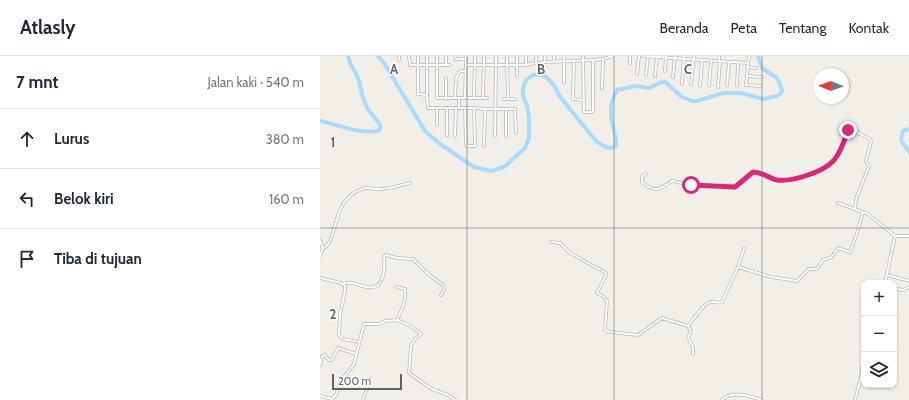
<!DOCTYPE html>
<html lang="id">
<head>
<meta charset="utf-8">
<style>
  body { margin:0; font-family:Cabin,sans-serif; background:#f6f6f7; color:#1f2937 }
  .controls { position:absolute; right:12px; bottom:12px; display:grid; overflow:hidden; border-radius:8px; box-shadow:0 1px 3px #0004 }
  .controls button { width:36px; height:36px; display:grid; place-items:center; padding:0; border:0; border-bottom:1px solid #e0e1e3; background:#fff; color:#1f2937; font:20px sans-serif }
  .compass { position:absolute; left:493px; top:12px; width:36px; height:36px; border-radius:50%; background:#fff; box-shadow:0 1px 3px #0004; rotate:271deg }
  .scale { position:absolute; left:12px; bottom:10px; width:70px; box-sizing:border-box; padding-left:4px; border:2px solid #5f6368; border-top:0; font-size:11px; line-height:14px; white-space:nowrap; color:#5f6368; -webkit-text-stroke:3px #fff; paint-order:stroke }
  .stop { position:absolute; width:12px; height:12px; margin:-9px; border:3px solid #db2777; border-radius:50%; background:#fff }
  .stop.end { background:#db2777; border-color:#fff; box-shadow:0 1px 4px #0008 }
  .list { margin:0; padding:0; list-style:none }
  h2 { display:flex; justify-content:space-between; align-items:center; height:52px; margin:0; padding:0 16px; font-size:17px }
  h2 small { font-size:13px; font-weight:400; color:#747a83 }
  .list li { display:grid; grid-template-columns:26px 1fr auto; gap:12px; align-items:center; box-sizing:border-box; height:60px; padding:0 16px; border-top:1px solid #e0e1e3 }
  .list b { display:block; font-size:15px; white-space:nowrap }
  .list em { font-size:13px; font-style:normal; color:#747a83 }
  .icon { flex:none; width:22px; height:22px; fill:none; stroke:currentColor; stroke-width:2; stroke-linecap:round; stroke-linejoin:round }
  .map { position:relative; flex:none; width:589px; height:344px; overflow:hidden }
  header { display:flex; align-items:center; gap:24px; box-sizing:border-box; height:56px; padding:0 20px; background:#fff; border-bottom:1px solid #e0e1e3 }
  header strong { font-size:19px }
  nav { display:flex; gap:22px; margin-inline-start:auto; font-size:14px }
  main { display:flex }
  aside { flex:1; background:#fff }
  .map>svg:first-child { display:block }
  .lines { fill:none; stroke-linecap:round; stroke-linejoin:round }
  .river { stroke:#aadaff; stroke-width:4 }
  .minor-casing { stroke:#b5b8bc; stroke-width:3.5 }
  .minor { stroke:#fff; stroke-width:2 }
  .route { stroke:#db2777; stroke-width:5 }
  .grid { fill:none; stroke:#5f6368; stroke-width:1; stroke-opacity:0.55 }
  .grid-label { font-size:13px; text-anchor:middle; font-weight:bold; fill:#5f6368; stroke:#fff; stroke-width:3; stroke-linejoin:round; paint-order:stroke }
</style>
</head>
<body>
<header>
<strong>Atlasly</strong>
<nav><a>Beranda</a><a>Peta</a><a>Tentang</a><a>Kontak</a></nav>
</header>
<main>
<aside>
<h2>7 mnt<small>Jalan kaki · 540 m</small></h2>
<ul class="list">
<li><svg class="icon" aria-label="ahead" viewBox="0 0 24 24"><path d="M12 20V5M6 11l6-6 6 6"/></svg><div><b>Lurus</b></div><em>380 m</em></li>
<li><svg class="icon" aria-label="left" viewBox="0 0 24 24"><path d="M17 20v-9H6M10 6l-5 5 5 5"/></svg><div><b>Belok kiri</b></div><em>160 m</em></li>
<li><svg class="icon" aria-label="arrive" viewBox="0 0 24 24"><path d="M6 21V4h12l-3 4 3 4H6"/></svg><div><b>Tiba di tujuan</b></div></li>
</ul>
</aside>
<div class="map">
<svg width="589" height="344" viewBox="0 0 589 344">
  <rect width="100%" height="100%" fill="#f1efe8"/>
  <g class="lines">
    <g class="river">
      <path d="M58,0l6,7 41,68 15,13 34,23 17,4 13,-4 21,-19 4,-10v-21l-2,-11 -4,-10v-8l3,-8 7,-5h7l5,1 8,8 8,14 35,43c6,4 13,10 20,5 1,-7 -2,-12 -3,-19 -3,-12 -3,-26 4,-37l18,-4 14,2 10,-5 6,-1 17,15 10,4h5l26,-8h18l22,6 14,-3 4,-3 1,-3 -3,-8 -2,-4 -15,-10 -4,-12"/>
      <path d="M0,65c20,4 37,13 58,10l3,-4c-3,-7 -9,-11 -13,-18 -7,-10 -6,-22 -11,-33 -4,-9 -7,-9 -9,-20"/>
      <path d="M589,73l-6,2 -2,9 8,12"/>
    </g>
    <defs>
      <g id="minor">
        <path d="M89,0l1,9h40"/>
        <path d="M98,0v38l9,1v-39"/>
        <path d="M135,0l1,3h10"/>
        <path d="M176,0v9h27l22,-3 48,-2 10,-1 10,-3"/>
        <path d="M187,0l1,43"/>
        <path d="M197,0v20"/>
        <path d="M263,0l1,56h8l1,-1v-51"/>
        <path d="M323,0l105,7"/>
        <path d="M429,0l-3,29 15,1"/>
        <path d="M79,4v-4"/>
        <path d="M244,5v-5"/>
        <path d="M254,5l-1,38 10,1"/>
        <path d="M399,5v-5"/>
        <path d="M225,6v-6"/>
        <path d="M234,6v-6"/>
        <path d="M216,7v-7"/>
        <path d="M310,7v-7"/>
        <path d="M126,9v-9"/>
        <path d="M146,9h30l-1,71"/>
        <path d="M206,9v-9"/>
        <path d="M427,11l9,1"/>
        <path d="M345,15l1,-15"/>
        <path d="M317,18l2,-18"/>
        <path d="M326,19l2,-19"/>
        <path d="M335,20l2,-19"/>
        <path d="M427,20l15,1"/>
        <path d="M353,21l2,-21"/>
        <path d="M244,27v-22"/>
        <path d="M362,28l2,-28"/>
        <path d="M371,28l3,-28"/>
        <path d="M407,29l2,-23"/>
        <path d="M417,29l1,-22"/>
        <path d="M380,30l2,-25"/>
        <path d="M389,30l2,-25"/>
        <path d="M398,31l2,-26"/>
        <path d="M282,33l1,-30"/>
        <path d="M107,39l1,13h31v-10h-22v-42"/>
        <path d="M135,42l1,-20 4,-7h5"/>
        <path d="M139,42h28"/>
        <path d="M145,42l1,-42"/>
        <path d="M154,42l1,-42"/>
        <path d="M163,42l1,-42"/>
        <path d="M126,43v-21"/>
        <path d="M183,43h12"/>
        <path d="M127,52v28"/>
        <path d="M139,52h15"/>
        <path d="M145,52l1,37 1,1h8l-1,-38 11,1"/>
        <path d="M186,53v27"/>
        <path d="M117,69v-17"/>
        <path d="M135,80l1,-28"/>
        <path d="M164,90l1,-37h30l1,24"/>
        <path d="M326,118l-4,2v6c13,11 17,8 30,-1l25,5 12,-1 16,2h10l18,-15c9,0 16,6 24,8 9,1 19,-1 28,-4 29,-9 34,-18 43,-46l3,-1 19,10 1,3 -5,19 3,5 -13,33 -1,10"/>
        <path d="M518,147l30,11 27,22"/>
        <path d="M0,184l3,9 -3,6"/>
        <path d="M231,186l9,1 10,10 36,20v2l-9,18 7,4 3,4 -2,29 5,2 28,3 24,-17 26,8c5,-6 16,-23 22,-24 5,-1 8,2 12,0l16,-35 33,10 26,4 12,-12h8l6,-9 9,-3 6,-9 12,4 6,-16 7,-24"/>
        <path d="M3,193c16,-9 7,-49 39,-60 6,-3 12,1 18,0 10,0 20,-4 30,-6"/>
        <path d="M418,211l6,-18"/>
        <path d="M567,219l22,6"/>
        <path d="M0,222l21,5 4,3v5l-5,24 -1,20 4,4 16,3"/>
        <path d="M565,227l10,-47h14"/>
        <path d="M22,228c12,-3 14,1 25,3 18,4 18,-20 17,-30l2,-2 11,3 16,1 15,15 15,11 1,5 -3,5"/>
        <path d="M574,232l9,2 6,-3"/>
        <path d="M77,264c4,-9 10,-20 8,-31l-8,-2"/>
        <path d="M368,270l3,5 -3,6 5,10v7"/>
        <path d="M0,309l2,-9 3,-1 4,5h3l6,-12 18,6"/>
        <path d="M0,340l12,3 4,-4 4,-13 14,-18 10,-40h15l6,-3 12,-1 14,6 10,8 -6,5 -4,7 -2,27 23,16 16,6 7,5"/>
        <path d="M43,344l7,-21"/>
        <path d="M402,344c10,-10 28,-4 40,0"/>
        <path d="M535,344l6,-23 3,-23"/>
      </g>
    </defs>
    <use href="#minor" class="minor-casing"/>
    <use href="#minor" class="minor"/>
  </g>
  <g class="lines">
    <path class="route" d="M371,129l44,2 18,-15c9,0 16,6 24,8 9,1 19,-1 28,-4 29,-9 34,-18 43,-46"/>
  </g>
  <path class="grid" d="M147,0v344M294,0v344M442,0v344M0,172h589"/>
  <g class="grid-label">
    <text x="74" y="18">A</text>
    <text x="221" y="18">B</text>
    <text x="368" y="18">C</text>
    <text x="13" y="91">1</text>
    <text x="13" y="263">2</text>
  </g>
</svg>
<div class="controls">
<button>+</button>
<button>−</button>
<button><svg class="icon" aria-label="layers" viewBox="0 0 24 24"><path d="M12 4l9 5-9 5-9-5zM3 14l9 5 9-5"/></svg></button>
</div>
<svg class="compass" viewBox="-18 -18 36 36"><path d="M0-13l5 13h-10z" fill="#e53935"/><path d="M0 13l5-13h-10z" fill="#747a83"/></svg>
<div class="scale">200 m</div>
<div class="stop" style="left:371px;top:129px"></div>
<div class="stop end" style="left:528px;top:74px"></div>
</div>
</main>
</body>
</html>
